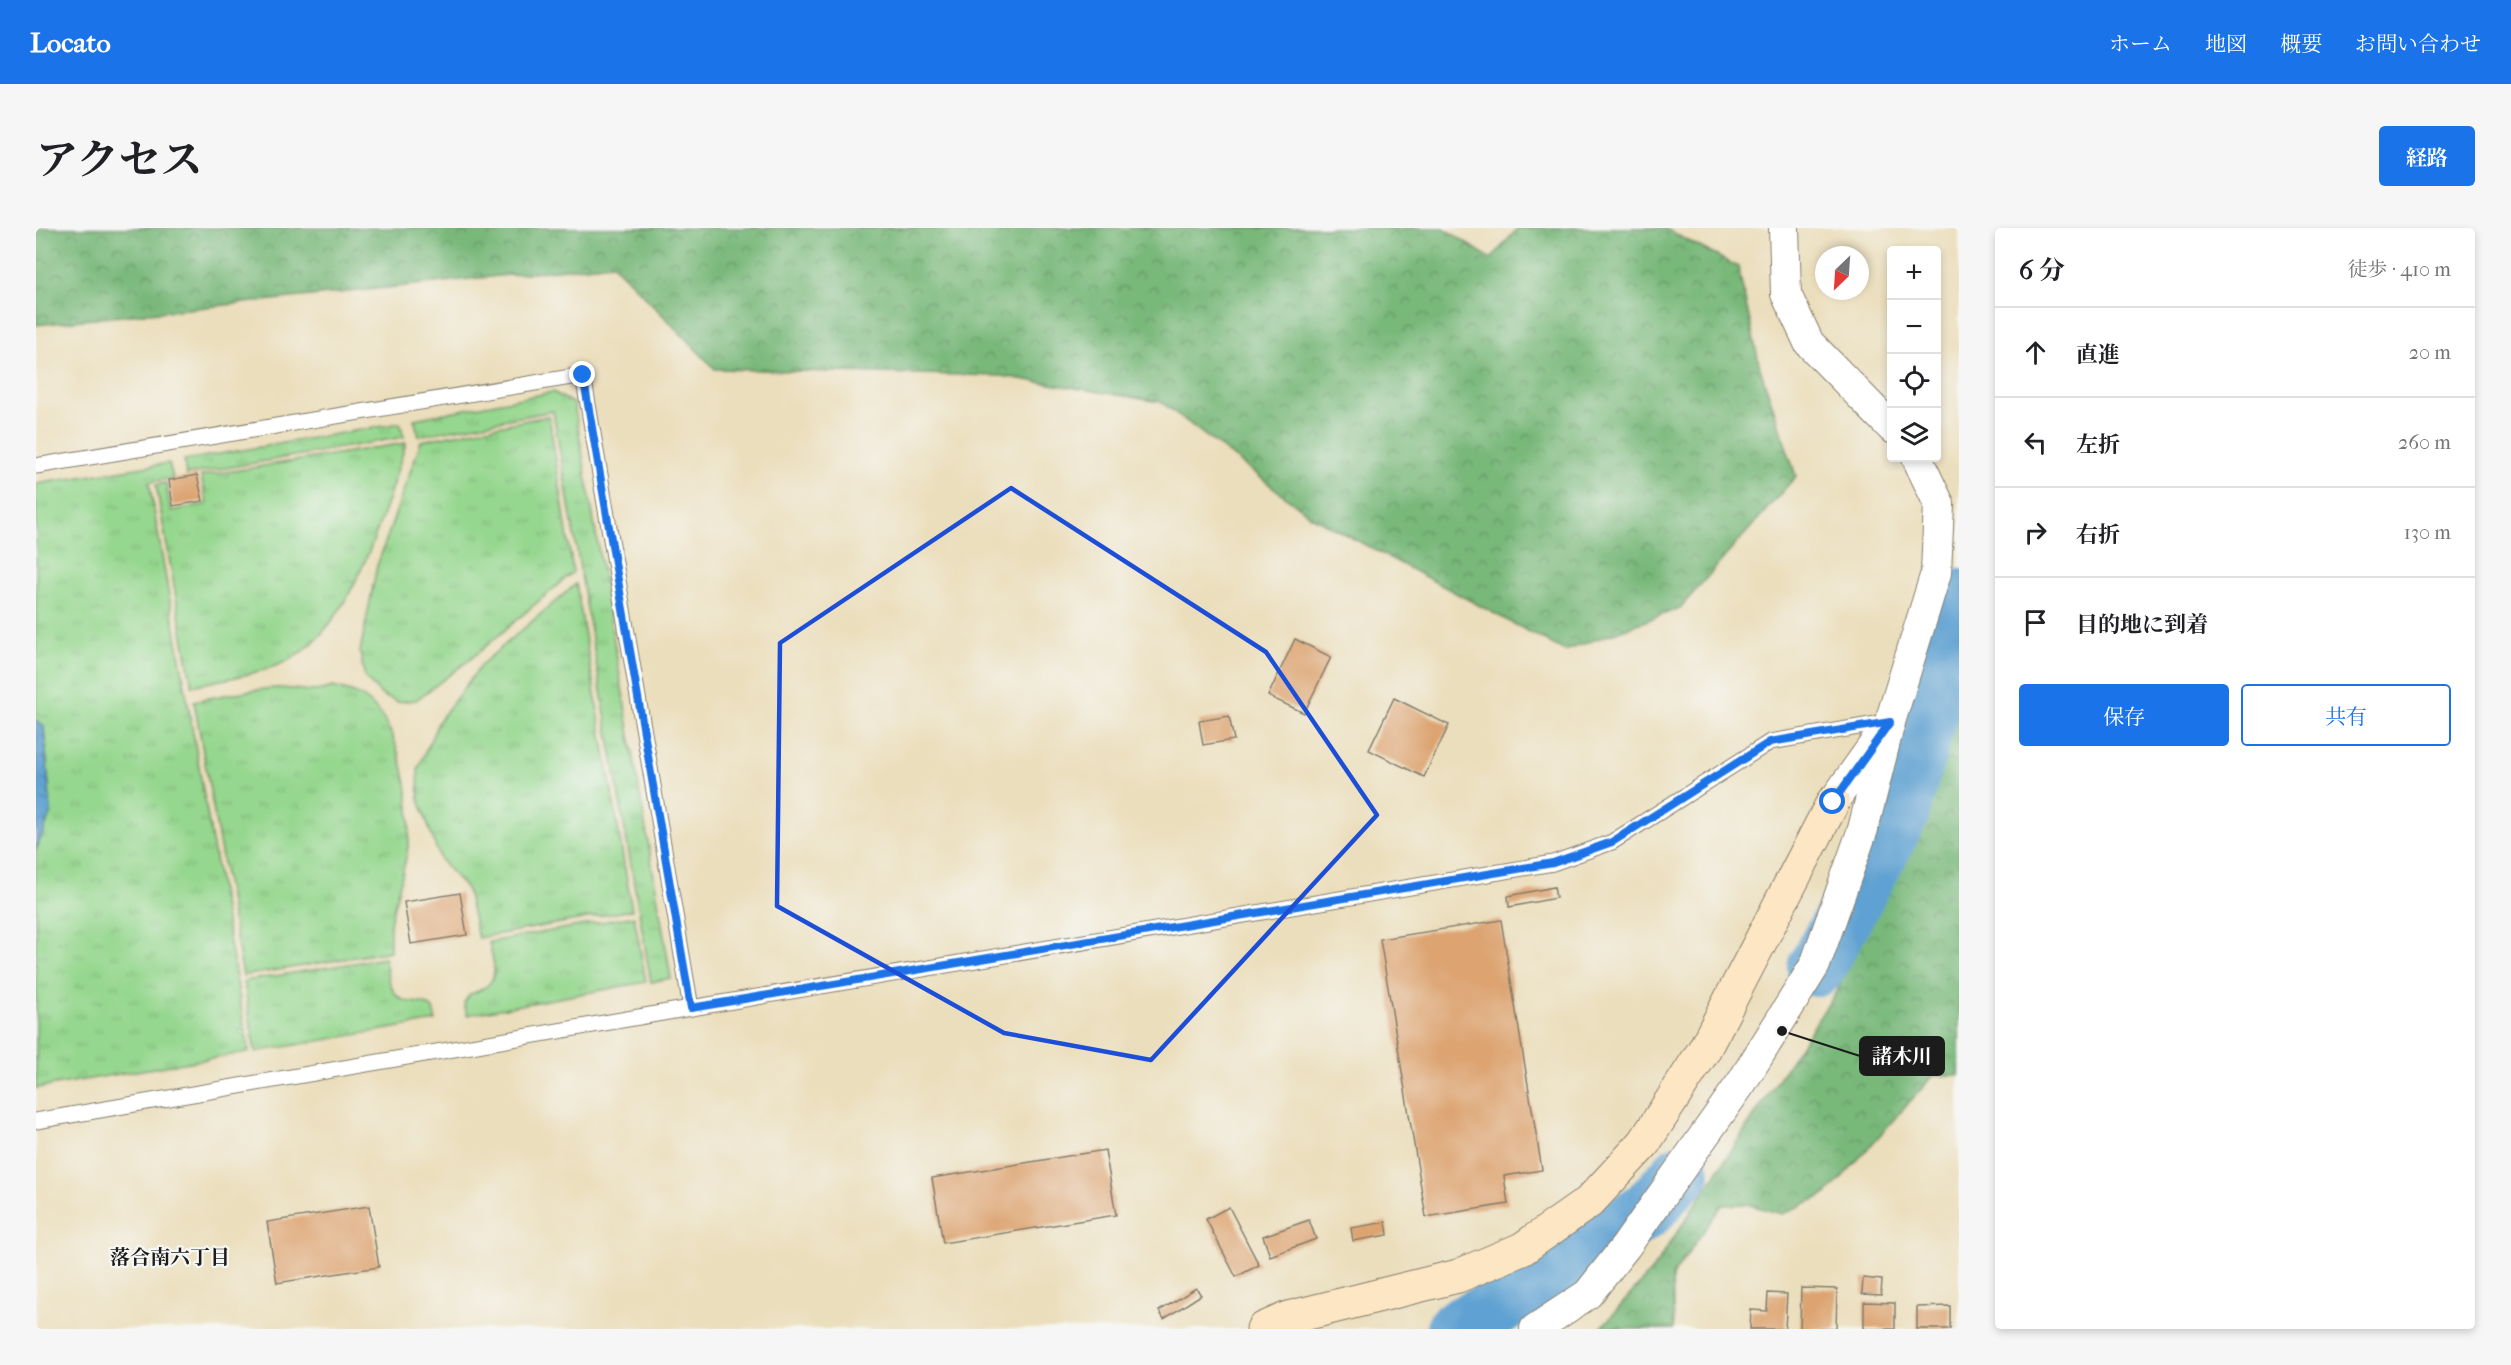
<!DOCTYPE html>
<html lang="ja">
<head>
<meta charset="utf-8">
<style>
  body { margin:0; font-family:"IM FELL French Canon","Noto Serif JP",serif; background:#f6f6f6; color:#202124 }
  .controls { position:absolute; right:18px; top:18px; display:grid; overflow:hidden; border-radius:6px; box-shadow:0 3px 9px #0003 }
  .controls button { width:54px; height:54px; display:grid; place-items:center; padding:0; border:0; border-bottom:2px solid #e0e0e0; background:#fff; color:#202124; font:30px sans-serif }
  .compass { position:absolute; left:1779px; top:18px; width:54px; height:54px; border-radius:50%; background:#fff; box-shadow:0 3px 9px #0003; rotate:205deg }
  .stop { position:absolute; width:18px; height:18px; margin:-14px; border:4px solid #1a73e8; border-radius:50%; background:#fff }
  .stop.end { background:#1a73e8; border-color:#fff; box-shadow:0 2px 6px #0008 }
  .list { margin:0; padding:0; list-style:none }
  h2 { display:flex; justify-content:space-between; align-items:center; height:78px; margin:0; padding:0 24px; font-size:26px }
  h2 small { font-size:20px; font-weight:400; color:#757577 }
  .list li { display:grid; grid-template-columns:39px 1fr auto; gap:18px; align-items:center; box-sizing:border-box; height:90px; padding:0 24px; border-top:2px solid #e0e0e0 }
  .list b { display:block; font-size:22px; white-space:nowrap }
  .list em { font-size:20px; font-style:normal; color:#757577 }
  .actions { display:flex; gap:12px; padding:18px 24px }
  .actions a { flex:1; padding:14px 0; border:2px solid #1a73e8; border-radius:6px; text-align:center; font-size:21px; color:#1a73e8 }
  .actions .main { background:#1a73e8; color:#fff }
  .icon { flex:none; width:33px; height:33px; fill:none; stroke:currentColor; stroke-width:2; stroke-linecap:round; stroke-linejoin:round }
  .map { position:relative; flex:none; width:1923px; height:1101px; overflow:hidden; border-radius:6px }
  header { display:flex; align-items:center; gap:36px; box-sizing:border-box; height:84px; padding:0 30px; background:#1a73e8; color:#fff }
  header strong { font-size:28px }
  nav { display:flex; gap:33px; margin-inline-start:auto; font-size:21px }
  .intro { display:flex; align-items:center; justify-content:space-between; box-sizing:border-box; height:144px; padding:0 36px }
  h1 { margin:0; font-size:42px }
  .button { padding:15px 27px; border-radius:6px; background:#1a73e8; color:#fff; font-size:21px; font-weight:700 }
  main { display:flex; gap:36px; padding:0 36px }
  aside { flex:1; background:#fff; border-radius:6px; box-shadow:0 3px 9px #0003 }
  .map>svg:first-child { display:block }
  .grass { fill:url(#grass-tufts); stroke:#587a55; stroke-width:1.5 }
  .forest { fill:url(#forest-crowns); stroke:#4a6a4a; stroke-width:1.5 }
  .water { fill:url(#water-ripples); stroke:#3e5e77; stroke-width:1.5 }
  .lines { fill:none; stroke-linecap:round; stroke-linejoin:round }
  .river { stroke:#5fa1d2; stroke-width:58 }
  .building { fill:#dda472 }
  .lane-casing { stroke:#847d6c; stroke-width:17 }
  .street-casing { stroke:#847d6c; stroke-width:32 }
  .secondary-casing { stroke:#847d6c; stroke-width:35 }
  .lane { stroke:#fff; stroke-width:15 }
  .street { stroke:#fff; stroke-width:30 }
  .secondary { stroke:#fce6c4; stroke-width:33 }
  .route { stroke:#1a73e8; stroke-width:8 }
  .marked { fill:none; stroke:#1d4ed8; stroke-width:4.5; stroke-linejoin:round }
  .labels { text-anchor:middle; stroke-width:4.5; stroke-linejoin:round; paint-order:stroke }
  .neighbourhood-label { font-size:20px; font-weight:bold; fill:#1c1c1c; stroke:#f6f6f2 }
  .leader { fill:none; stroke:#1c1c1c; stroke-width:2 }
  .callout-dot { fill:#1c1c1c; stroke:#f6f6f2; stroke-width:2 }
  .callout { fill:#1c1c1c; stroke:#1c1c1c; stroke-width:2 }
  .callout-label { font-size:20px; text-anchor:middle; font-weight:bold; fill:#fff }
</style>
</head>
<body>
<header>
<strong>Locato</strong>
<nav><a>ホーム</a><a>地図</a><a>概要</a><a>お問い合わせ</a></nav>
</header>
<div class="intro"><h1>アクセス</h1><a class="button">経路</a></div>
<main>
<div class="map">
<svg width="1923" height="1101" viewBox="0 0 1923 1101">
  <defs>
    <pattern id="grass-tufts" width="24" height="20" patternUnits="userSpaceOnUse" patternTransform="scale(1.5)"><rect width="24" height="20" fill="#95d78e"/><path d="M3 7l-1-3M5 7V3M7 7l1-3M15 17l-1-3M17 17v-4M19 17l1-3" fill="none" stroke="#80b87a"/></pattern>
    <pattern id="forest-crowns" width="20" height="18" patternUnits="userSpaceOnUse" patternTransform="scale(1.5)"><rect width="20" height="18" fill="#78b879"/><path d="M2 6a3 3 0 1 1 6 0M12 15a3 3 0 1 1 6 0" fill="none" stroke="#629562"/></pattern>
    <pattern id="water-ripples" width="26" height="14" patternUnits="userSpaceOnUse" patternTransform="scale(1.5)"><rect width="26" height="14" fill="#5fa1d2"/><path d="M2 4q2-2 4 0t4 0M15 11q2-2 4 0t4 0" fill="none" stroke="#4e82aa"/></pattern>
  </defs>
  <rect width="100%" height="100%" fill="#f6f6f2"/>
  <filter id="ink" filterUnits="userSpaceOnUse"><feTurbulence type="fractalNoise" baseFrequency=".0167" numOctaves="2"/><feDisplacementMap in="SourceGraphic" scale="12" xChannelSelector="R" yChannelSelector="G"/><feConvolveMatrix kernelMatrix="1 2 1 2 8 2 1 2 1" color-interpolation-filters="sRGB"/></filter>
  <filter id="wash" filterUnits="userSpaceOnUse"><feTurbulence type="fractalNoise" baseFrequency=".008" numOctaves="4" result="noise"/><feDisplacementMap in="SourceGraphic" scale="24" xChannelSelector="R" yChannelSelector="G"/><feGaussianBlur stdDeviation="1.35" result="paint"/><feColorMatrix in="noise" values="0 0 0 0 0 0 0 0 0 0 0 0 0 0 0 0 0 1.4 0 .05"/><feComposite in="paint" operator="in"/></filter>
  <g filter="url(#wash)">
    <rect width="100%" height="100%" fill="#ebdebc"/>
    <g class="grass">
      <path d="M517,164l21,12 97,574 -20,4 -98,-571 -134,25 -5,-17z"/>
      <path d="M513,188l24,156 -101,86 -56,42 -18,2 -15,-6 -18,-18 -5,-26 17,-86 44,-125z"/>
      <path d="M364,195l4,14 -218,38 -2,-15z"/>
      <path d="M370,215c-22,66 -52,187 -121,219 -30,13 -62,17 -93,24l-36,-201 10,-2 5,28 36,-7 -6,-28z"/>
      <path d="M133,235l4,15 -24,4 100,570 -213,36v-238l15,-38 -7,-85 -8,-7v-236z"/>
      <path d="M540,356l56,326 -154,28 -11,-48 -27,-31 -21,-60 -1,-30 21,-48 43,-57z"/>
      <path d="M297,459c9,3 23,5 31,11 36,24 51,108 44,149 -4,24 -11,47 -17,71 -2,10 -1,22 -1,33l-147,25 -49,-275c28,-5 56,-12 84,-13 23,0 32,7 55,-1z"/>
      <path d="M598,688l12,66 -179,33 -3,-12 6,-9c32,-10 25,-25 19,-52z"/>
      <path d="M348,730c5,18 4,41 27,44 10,1 14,0 22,7l3,12 -181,31 -11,-71z"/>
    </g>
    <g class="forest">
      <path d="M0,0h1408l47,31 27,-31h146l74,39 22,101 36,108 -116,132 -115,43 -254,-135 -150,-114 -159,-26 -287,-7 -102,-105 -577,61z"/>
      <path d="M1923,429v418l-26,1 -106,118 -45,20 -36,-10 -24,1 -50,71 2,53h-74l53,-60 185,-280 51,-133 51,-95z"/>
    </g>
    <path class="water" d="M0,492l8,7 7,86 -15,37z"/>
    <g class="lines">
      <g class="river">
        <path d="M1780,740l84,-154 26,-92 17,-73 16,-52"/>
        <path d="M1419,1101l80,-42 114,-79 32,-35"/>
      </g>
    </g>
    <g id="blocks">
      <g class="building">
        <path d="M161,247l6,26 -30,5 -4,-26z"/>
        <path d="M1259,411l36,18 -27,56 -36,-17z"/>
        <path d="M1358,470l55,27 -25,52 -55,-27z"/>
        <path d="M1193,488l5,24 -31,5 -4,-24z"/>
        <path d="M1518,659l2,11 -47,9 -1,-11z"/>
        <path d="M424,665l7,42 -56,9 -7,-42z"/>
        <path d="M1465,692l41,250 -38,6 4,28 -82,13 -46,-278z"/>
        <path d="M1069,922l11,65 -173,28 -11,-65z"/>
        <path d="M333,978l10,61 -102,16 -10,-61z"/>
        <path d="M1193,979l30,58 -23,12 -30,-58z"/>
        <path d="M1273,992l7,19 -46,17 -7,-20z"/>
        <path d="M1350,994l2,13 -35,6 -2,-13z"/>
        <path d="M1827,1050l19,2 -1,15 -19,-1z"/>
        <path d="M1160,1060l5,7 -37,24 -5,-8z"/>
        <path d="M1765,1060l36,1 -1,40h-36z"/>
        <path d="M1732,1065l19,1 -2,35h-35l1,-19 16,1z"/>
        <path d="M1828,1074l31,1v26h-31z"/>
        <path d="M1914,1078v23h-33v-22z"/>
      </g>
    </g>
  </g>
  <g filter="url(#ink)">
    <use href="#blocks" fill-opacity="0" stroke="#847d6c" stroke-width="1.5"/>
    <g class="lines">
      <defs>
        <g id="lane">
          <path d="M0,238l547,-91 108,633"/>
          <path d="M0,893l655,-113 862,-145 59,-21 158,-100 118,-20"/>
        </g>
        <g id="street">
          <path d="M1748,0l2,66 23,49 83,85"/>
          <path d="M1797,574l57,-80 46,-149 3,-69 -22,-46"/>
          <path d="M1499,1101l53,-35 38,-48 116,-164 73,-117 48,-136 27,-107"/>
        </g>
        <path id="secondary" d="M1227,1101l25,-11 170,-42 64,-27 67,-47 55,-59 60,-93 129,-248"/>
      </defs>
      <use href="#lane" class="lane-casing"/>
      <use href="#street" class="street-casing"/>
      <use href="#secondary" class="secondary-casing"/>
      <use href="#lane" class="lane"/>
      <use href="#street" class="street"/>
      <use href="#secondary" class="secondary"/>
    </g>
  </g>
  <g class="lines" filter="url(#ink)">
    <path class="route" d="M547,147l108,633 862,-145 59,-21 158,-100 120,-20 -57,80"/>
  </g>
  <path class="marked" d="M975,260l255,164 111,163 -226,245 -147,-27 -227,-127 3,-263z"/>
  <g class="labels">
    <g class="neighbourhood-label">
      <text x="134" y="1036">落合南六丁目</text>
    </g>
  </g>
  <path class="leader" d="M1746 803L1824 828"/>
  <circle class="callout-dot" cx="1746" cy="803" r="6"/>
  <rect class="callout" x="1824" y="809" width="84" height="38" rx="6"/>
  <g class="callout-label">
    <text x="1866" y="835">諸木川</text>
  </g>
</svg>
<div class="controls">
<button>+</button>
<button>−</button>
<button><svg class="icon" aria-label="locate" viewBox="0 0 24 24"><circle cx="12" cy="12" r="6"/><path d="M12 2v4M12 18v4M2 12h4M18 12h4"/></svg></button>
<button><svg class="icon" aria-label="layers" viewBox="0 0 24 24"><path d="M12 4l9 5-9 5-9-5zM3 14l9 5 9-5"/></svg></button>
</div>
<svg class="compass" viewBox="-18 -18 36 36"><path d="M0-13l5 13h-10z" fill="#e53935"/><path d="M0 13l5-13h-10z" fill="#757577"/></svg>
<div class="stop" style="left:1797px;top:574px"></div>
<div class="stop end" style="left:547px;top:147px"></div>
</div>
<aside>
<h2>6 分<small>徒歩 · 410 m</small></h2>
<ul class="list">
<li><svg class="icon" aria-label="ahead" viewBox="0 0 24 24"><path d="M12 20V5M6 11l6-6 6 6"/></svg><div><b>直進</b></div><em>20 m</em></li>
<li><svg class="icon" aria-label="left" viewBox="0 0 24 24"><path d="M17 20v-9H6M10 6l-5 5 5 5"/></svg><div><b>左折</b></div><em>260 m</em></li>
<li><svg class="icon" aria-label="right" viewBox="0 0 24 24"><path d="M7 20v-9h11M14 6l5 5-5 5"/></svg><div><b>右折</b></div><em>130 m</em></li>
<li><svg class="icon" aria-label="arrive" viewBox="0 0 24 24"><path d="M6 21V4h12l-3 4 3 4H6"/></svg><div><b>目的地に到着</b></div></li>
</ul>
<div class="actions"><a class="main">保存</a><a>共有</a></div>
</aside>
</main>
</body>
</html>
